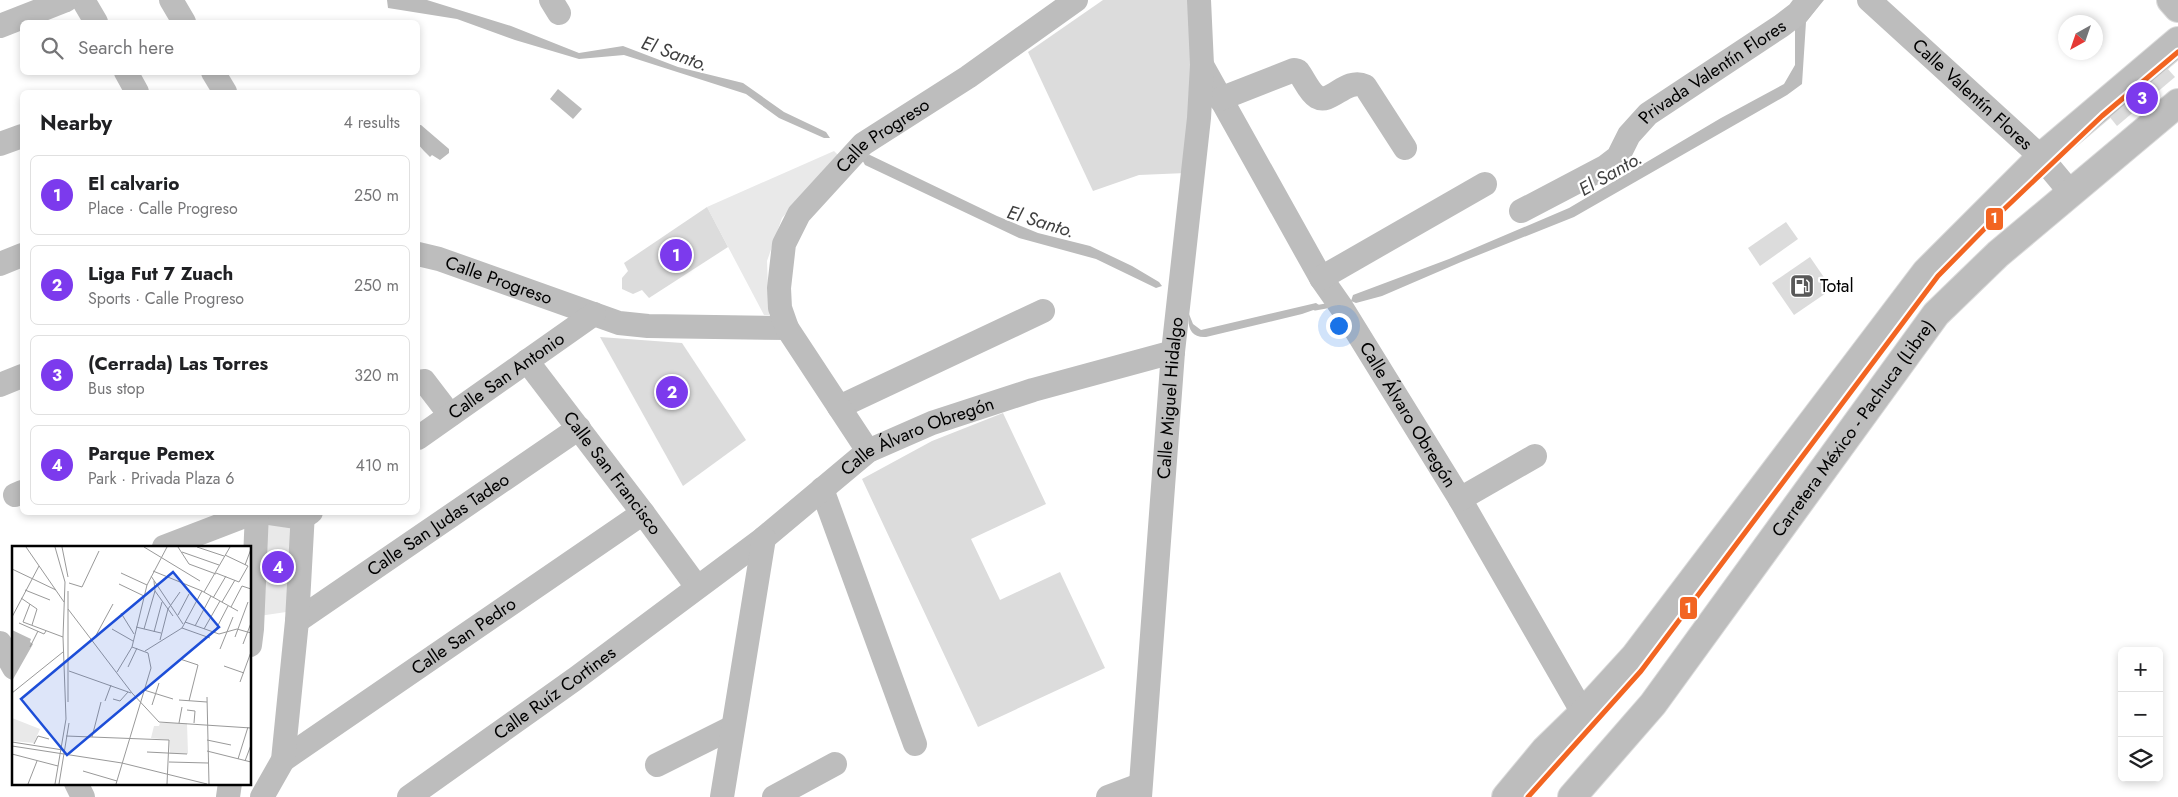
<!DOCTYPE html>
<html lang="en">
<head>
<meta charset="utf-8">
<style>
  body { margin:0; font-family:Jost,sans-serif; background:#f2f2f2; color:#202124 }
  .controls { position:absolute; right:15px; bottom:15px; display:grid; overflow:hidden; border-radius:8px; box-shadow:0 2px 8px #0003 }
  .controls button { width:45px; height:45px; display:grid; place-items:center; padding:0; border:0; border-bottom:1px solid #e0e0e0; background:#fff; color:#202124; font:25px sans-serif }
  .compass { position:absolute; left:2058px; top:15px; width:45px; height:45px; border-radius:50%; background:#fff; box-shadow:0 2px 8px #0003; rotate:220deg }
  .you { position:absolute; left:1338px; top:325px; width:18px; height:18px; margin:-12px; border:4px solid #fff; border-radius:50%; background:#1a73e8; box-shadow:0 0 0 8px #1a73e833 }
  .badge { display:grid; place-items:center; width:32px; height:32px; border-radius:50%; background:#7c3aed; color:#fff; font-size:16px; font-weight:700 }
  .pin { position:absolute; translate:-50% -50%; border:2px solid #fff; box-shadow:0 1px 5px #0006 }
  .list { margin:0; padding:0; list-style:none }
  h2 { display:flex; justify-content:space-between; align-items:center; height:65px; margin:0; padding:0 20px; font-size:21px }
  h2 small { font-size:16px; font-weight:400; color:#757577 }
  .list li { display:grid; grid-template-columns:32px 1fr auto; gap:15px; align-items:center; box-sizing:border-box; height:80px; margin:0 10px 10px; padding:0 10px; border:1px solid #e0e0e0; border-radius:8px }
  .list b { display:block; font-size:19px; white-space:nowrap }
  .list p { margin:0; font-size:16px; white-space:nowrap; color:#757577 }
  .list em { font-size:16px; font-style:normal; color:#757577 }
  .icon { flex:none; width:28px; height:28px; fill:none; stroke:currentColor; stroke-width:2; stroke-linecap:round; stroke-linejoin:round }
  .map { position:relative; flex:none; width:2178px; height:797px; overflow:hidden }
  .search { position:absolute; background:#fff; box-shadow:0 2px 8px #0003; left:20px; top:20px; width:400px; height:55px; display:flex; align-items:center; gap:12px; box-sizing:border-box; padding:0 18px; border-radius:8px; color:#757577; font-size:19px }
  .panel { position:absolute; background:#fff; box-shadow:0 2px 8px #0003; left:20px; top:90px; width:400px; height:425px; border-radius:8px }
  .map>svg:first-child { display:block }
  .green { fill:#e9e9e9 }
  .water { fill:#bbb }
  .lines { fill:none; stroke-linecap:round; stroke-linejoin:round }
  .stream { stroke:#bbb; stroke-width:5 }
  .building { fill:#dcdcdc }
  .major-casing { stroke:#dbdbdb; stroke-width:30 }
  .minor { stroke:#bdbdbd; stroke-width:24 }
  .major { stroke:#bdbdbd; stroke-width:28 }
  .bus-1-casing { stroke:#fff; stroke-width:9 }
  .bus-1 { stroke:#f26522; stroke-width:5 }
  .labels { text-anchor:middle; stroke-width:4.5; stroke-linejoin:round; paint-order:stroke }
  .street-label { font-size:18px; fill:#000; stroke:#fff }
  .poi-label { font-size:18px; fill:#000; stroke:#fff; text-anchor:start }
  .water-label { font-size:19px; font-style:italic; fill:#3f3f3f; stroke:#fff }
  .inset-road { fill:none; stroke:#999; stroke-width:1 }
  .view { fill:#1d4ed8; fill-opacity:0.15; stroke:#1d4ed8; stroke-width:2.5 }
  .inset-edge { fill:none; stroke:#000; stroke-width:2.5 }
  .line-badge { stroke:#fff; stroke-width:2 }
  .badge-label { font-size:14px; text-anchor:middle; font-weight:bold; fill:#fff }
</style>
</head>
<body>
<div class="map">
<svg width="2178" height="797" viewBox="0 0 2178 797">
  <rect width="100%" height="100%" fill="#fff"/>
  <g class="green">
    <path d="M834,151l4,4 -56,63 -15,43 2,54h-5l-57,-108z"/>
    <path d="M297,522l-4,89 -34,5 4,-93z"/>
  </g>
  <g class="water">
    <path d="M387,0h40l84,26 68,27 44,-7 55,21 65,16 41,29 42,20 4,6h-6l-45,-20 -33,-24 -122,-39 -45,4 -64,-19 -58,-21 -69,-11z"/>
    <path d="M1812,0h12l-18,22 -4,62 -15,11 -213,122 -113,45 -79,34 -26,7 -5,-2 2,-6 96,-36 120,-51 152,-90 63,-34 11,-19v-41z"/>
    <path d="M558,89l24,20 -9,10 -23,-20z"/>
    <path d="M418,125h3l28,24v4l-9,7 -8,-5 -2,2c-13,-14 -14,-11 -12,-32z"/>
    <path d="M870,155l127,61 41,17 52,13 42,20 27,16 3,4 -6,2 -60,-29 -77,-21 -154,-73 -5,-9z"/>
    <path d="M1316,303l6,4 -20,7 -96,23c-15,1 -19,-10 -17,-23l4,10 8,6z"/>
  </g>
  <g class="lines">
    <path class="stream" d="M1315,308l11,-2"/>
  </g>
  <g class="building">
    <path d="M1103,0h92l-9,173 -47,2 -46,16 -65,-139z"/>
    <path d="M2166,67l9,10 -58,49 -8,-10z"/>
    <path d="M707,207l21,40 -79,51 -7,-8 -9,4 -11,-5v-11l6,-7 -4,-8z"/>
    <path d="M1786,222l12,17 -38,27 -12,-18z"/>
    <path d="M1810,257l22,32 -38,26 -22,-32z"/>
    <path d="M600,337l82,6 64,97 -63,46z"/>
    <path d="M1003,413l43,91 -75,35 29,61 60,-28 45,96 -127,59 -116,-248 70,-38z"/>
  </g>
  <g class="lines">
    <defs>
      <g id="major">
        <path d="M2171,0l7,8"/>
        <path d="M1506,797l39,-47 38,-37 52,-57 291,-384 115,-115 137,-116"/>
        <path id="s12" d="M1572,797l81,-93 283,-390 62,-60 180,-151"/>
      </g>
    </defs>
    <use href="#major" class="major-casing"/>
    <g class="minor">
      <path d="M83,0l13,22"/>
      <path d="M171,0l13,22"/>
      <path d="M551,0l8,13"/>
      <path id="s1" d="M1869,0l172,157 30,36"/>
      <path d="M0,26l66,-26"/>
      <path id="s2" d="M1202,65l119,213 21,30 118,191 123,214"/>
      <path d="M126,72l11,20"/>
      <path d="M213,72l12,20"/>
      <path d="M1220,99l74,-29 4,1c6,8 11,21 19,26 14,8 29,-20 48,-11l40,62"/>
      <path d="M0,144l22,-8"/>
      <path id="s3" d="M1521,211l84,-44 13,-10 11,-22 19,-21 133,-88 17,-13 10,-13"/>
      <path id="s4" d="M418,254l21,5 180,64 29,3 139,2"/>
      <path d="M0,264l22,-9"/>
      <path d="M1321,278l164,-94"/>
      <path id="s5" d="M527,361l116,152 54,74"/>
      <path d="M424,381l26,34"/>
      <path d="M0,385l22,-9"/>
      <path d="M839,407l204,-96"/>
      <path id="s6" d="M418,438l176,-124"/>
      <path id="s7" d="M868,451l-81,-123 -7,-20 -1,-20 5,-44 15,-30 64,-70 105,-67 108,-77"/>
      <path d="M822,489l93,255"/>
      <path d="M15,495l7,-3"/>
      <path d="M1460,499l75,-43"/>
      <path d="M261,512l41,6 9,-6"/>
      <path d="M164,547l91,-35"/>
      <path id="s8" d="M297,621l282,-193"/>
      <path d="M0,643l14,25"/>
      <path d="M250,645l2,-16 5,-117"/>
      <path id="s9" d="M283,760l360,-247"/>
      <path d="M657,765l76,-38"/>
      <path d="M76,783l7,14"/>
      <path d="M228,797l2,-14"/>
      <path d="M262,797l21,-37 14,-139 6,-109"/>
      <path id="s10" d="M409,797l166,-118 189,-141 104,-87 64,-28 101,-33 140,-38"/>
      <path d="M722,797l42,-259"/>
      <path d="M774,797l61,-33"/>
      <path d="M1108,797l32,-12"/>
      <path id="s11" d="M1140,797l33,-445 26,-234 3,-53 -3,-65"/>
    </g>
    <use href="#major" class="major"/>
    <defs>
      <path id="bus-1" d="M1528,797l113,-126 297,-395 62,-63 102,-97 76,-64"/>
    </defs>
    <use href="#bus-1" class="bus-1-casing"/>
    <use href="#bus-1" class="bus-1"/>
  </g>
  <defs>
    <symbol id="fuel-square" viewBox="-11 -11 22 22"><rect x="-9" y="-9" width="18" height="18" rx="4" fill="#595959" stroke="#fff"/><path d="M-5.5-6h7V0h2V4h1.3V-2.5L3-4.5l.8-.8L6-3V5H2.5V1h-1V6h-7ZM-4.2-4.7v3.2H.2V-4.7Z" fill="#fff"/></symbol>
  </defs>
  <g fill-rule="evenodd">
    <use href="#fuel-square" x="1788" y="272" width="28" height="28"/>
  </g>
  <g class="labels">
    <g class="street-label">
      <text dy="6" stroke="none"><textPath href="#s3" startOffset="241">Privada Valentín Flores</textPath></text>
      <text dy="6" stroke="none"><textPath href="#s1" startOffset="140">Calle Valentín Flores</textPath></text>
      <text dy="6" stroke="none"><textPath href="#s7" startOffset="382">Calle Progreso</textPath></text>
      <text dy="6" stroke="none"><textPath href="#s4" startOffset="85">Calle Progreso</textPath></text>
      <text dy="6" stroke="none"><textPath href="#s6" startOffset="108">Calle San Antonio</textPath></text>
      <text dy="6" stroke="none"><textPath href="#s11" startOffset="400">Calle Miguel Hidalgo</textPath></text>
      <text dy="6" stroke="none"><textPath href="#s2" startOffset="406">Calle Álvaro Obregón</textPath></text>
      <text dy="6" stroke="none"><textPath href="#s12" startOffset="464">Carretera México - Pachuca (Libre)</textPath></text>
      <text dy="6" stroke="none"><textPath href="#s10" startOffset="626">Calle Álvaro Obregón</textPath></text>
      <text dy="6" stroke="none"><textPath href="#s5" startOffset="141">Calle San Francisco</textPath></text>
      <text dy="6" stroke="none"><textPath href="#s8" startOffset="171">Calle San Judas Tadeo</textPath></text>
      <text dy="6" stroke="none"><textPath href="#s9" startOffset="219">Calle San Pedro</textPath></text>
      <text dy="6" stroke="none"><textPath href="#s10" startOffset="179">Calle Ruíz Cortines</textPath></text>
    </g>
    <g class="poi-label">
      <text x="1820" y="292">Total</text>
    </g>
    <g class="water-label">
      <text transform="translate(675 53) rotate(20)" y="7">El Santo.</text>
      <text transform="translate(1610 173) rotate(-30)" y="7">El Santo.</text>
      <text transform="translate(1041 221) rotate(17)" y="7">El Santo.</text>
    </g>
  </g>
  <g transform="translate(12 546)">
    <rect width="239" height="239" fill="#fff"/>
    <path d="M0,172l28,11 -6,14 -22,-2zM148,177h27l1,31h-18l-1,-14 -18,-2 3,-12h5z" fill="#e9e9e9"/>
    <path d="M0,84l19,9 -1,3 3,2 -21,37z" fill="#bbb"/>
    <path class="inset-road" d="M14,1l38,55M43,1l10,35 -2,55 3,82 -11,65M50,1l6,30M132,1l56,34M166,1l11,17 27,10M185,1l27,9M170,6l37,13M233,19l6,-16M0,23l44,21M141,25l49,20 36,20M109,27l26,12M204,27l23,9 9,-16 -23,-11M139,30l32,48M142,35l1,10 18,25M57,37l13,4 17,-36M107,38l25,12M13,44l25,10M192,46l26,-45M9,52l16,11 -5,16M201,52l13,-22M210,56l13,-22M18,58l-7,18 40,15M219,61l11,-21 9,3M56,63l64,84 27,29 92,6M109,67l13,21M166,69l11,-21M0,71l27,-51M173,76l34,12 18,-5 14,4M7,77l25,11 2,-3M183,80l16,-30M124,81l25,6M170,82l28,10M100,83l21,12M132,83l11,-38M192,83l16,-28M142,86l8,-30M202,87l14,-27M223,91l13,-35M82,93l19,-35M148,94l8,-31 12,-17M231,98l8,-21M18,101l8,-16M208,103l13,-32M133,105l37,-23 20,-37M168,113l18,6 -9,36M212,120l20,7M116,121l9,-19M57,125l62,22M105,126l15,-25 15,-62 20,-38M228,136l11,-30M132,144l29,9M0,147l51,-41M195,151l2,87M101,153l7,2 8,-9M167,154l28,2M93,155l6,-16M56,156v-111M140,159l7,-22M175,164l8,1 -1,12M167,177l3,-16M54,190l103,4 -2,44M80,191l9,-35M195,194l24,5M0,196l51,8M22,198l4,-8 11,3M0,200l110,17M195,205l44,11M135,206l40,2M0,208l46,12M226,213l10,-32M233,215l6,-16M157,216l39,1M110,217l85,21M71,225l34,10M16,238l9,-23M47,238l10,-61M104,238l35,-116 -3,-15 -16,-6"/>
    <path class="view" d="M161,26l46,55 -152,128 -46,-56z"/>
    <rect width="239" height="239" class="inset-edge"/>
  </g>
  <g class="line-badge">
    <rect x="1985" y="207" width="19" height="24" rx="5" fill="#f26522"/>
    <rect x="1679" y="596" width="19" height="24" rx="5" fill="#f26522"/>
  </g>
  <g class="badge-label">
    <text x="1994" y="223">1</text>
    <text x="1688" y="613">1</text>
  </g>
</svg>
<div class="controls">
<button>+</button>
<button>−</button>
<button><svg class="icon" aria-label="layers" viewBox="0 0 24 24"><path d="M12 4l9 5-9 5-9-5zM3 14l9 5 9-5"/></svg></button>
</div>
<svg class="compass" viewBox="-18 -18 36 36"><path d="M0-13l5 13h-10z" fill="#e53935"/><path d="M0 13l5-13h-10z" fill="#757577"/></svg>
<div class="you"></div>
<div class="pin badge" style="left:676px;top:255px">1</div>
<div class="pin badge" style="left:672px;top:392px">2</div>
<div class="pin badge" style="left:2142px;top:98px">3</div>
<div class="pin badge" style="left:278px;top:567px">4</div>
<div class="search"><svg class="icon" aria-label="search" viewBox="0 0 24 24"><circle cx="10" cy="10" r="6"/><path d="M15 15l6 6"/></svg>Search here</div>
<section class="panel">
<h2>Nearby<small>4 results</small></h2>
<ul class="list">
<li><span class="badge">1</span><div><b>El calvario</b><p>Place · Calle Progreso</p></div><em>250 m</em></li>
<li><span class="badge">2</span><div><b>Liga Fut 7 Zuach</b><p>Sports · Calle Progreso</p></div><em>250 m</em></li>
<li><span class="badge">3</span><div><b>(Cerrada) Las Torres</b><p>Bus stop</p></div><em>320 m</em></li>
<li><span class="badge">4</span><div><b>Parque Pemex</b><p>Park · Privada Plaza 6</p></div><em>410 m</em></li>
</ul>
</section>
</div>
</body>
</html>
